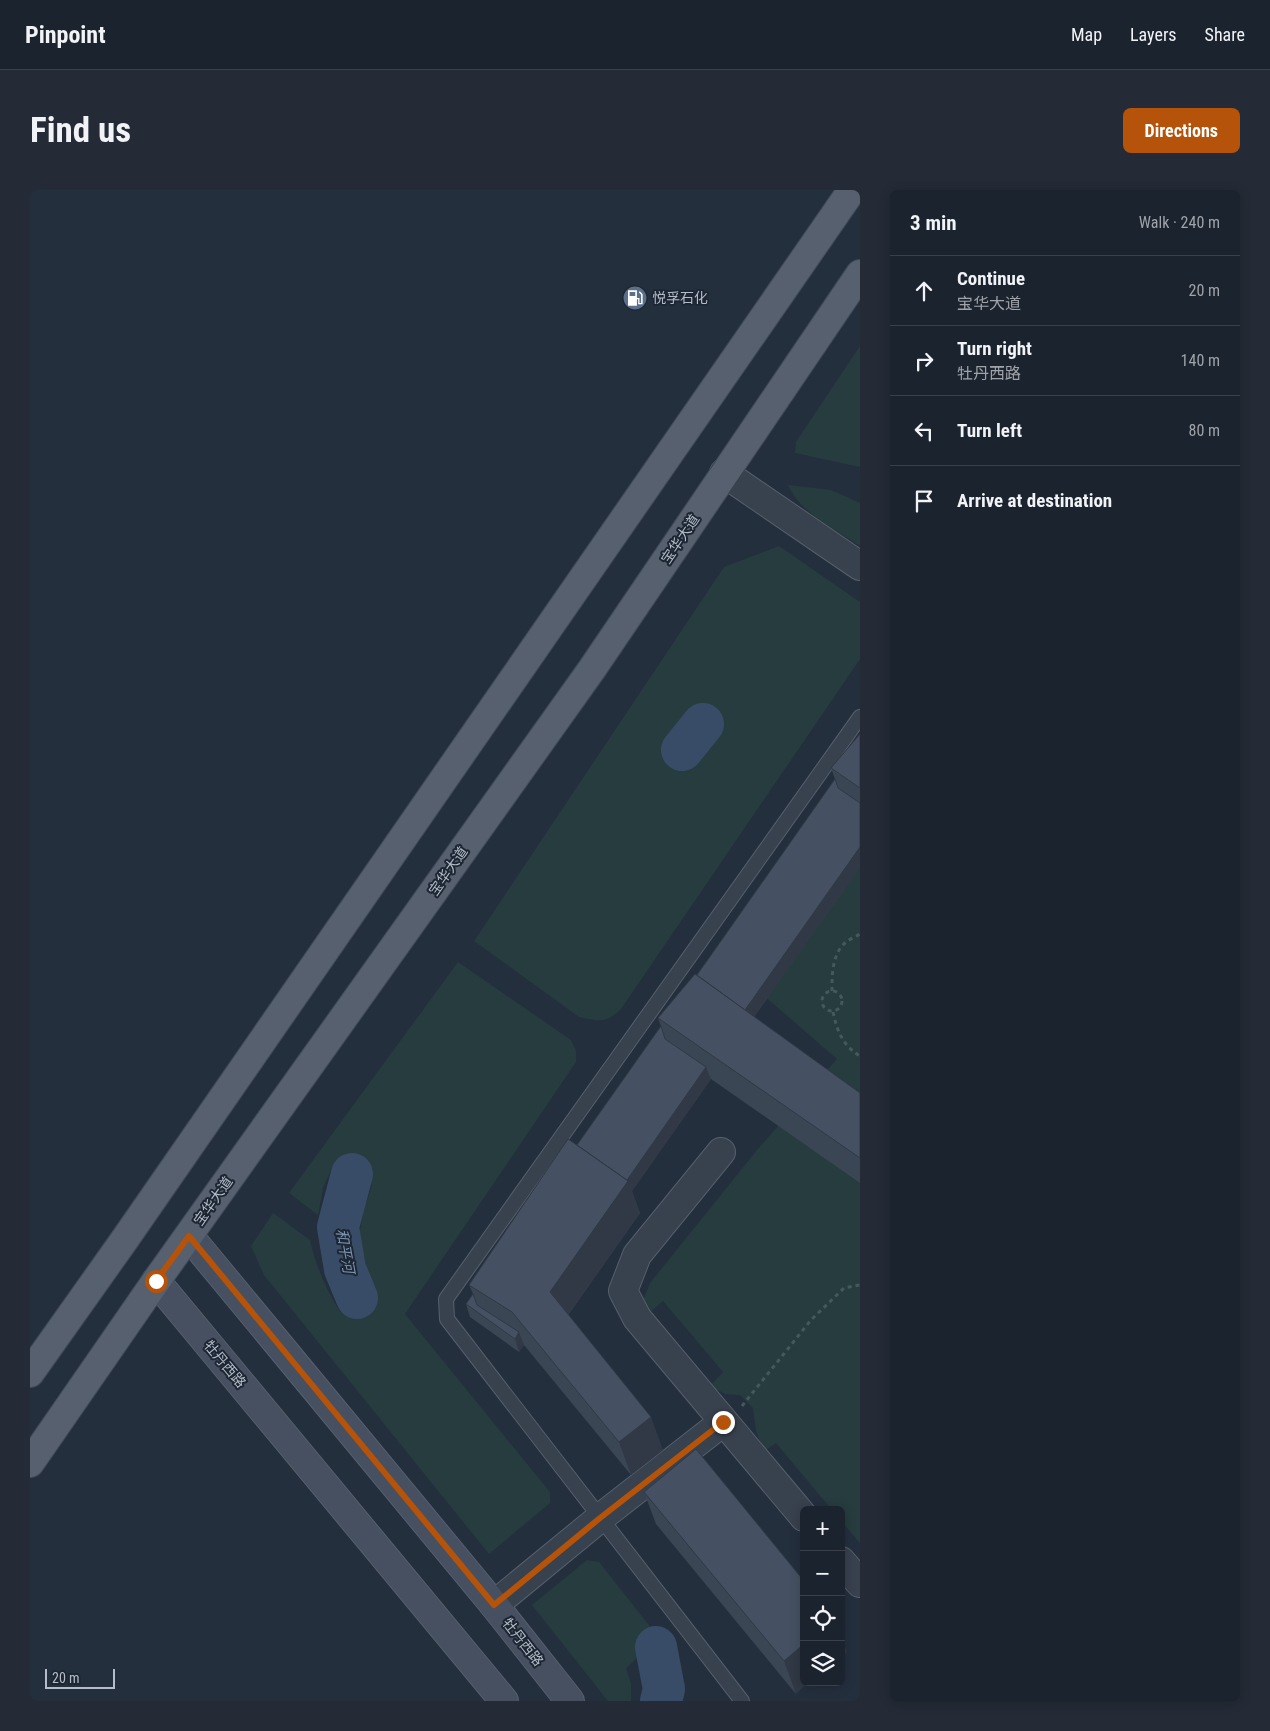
<!DOCTYPE html>
<html lang="en">
<head>
<meta charset="utf-8">
<style>
  body { margin:0; font-family:"Roboto Condensed","Noto Sans SC",sans-serif; background:#242b36; color:#f1f3f6 }
  .controls { position:absolute; right:15px; bottom:15px; display:grid; overflow:hidden; border-radius:8px; box-shadow:0 2px 12px #0003 }
  .controls button { width:45px; height:45px; display:grid; place-items:center; padding:0; border:0; border-bottom:1px solid #39404a; background:#1b232e; color:#f1f3f6; font:25px sans-serif }
  .scale { position:absolute; left:15px; bottom:12px; width:70px; box-sizing:border-box; padding-left:5px; border:2px solid #b4bcc9; border-top:0; font-size:14px; line-height:18px; white-space:nowrap; color:#b4bcc9; -webkit-text-stroke:4px #1d2633; paint-order:stroke }
  .stop { position:absolute; width:15px; height:15px; margin:-11px; border:4px solid #b45309; border-radius:50%; background:#fff }
  .stop.end { background:#b45309; border-color:#fff; box-shadow:0 1px 5px #0008 }
  .list { margin:0; padding:0; list-style:none }
  h2 { display:flex; justify-content:space-between; align-items:center; height:65px; margin:0; padding:0 20px; font-size:21px }
  h2 small { font-size:16px; font-weight:400; color:#a0a4aa }
  .list li { display:grid; grid-template-columns:32px 1fr auto; gap:15px; align-items:center; box-sizing:border-box; height:70px; padding:0 20px; border-top:1px solid #39404a }
  .list b { display:block; font-size:19px; white-space:nowrap }
  .list p { margin:0; font-size:16px; white-space:nowrap; color:#a0a4aa }
  .list em { font-size:16px; font-style:normal; color:#a0a4aa }
  .icon { flex:none; width:28px; height:28px; fill:none; stroke:currentColor; stroke-width:2; stroke-linecap:round; stroke-linejoin:round }
  .map { position:relative; flex:none; width:830px; height:1511px; overflow:hidden; border-radius:8px }
  header { display:flex; align-items:center; gap:30px; box-sizing:border-box; height:70px; padding:0 25px; background:#1b232e; border-bottom:1px solid #39404a }
  header strong { font-size:24px }
  nav { display:flex; gap:28px; margin-inline-start:auto; font-size:18px }
  .intro { display:flex; align-items:center; justify-content:space-between; box-sizing:border-box; height:120px; padding:0 30px }
  h1 { margin:0; font-size:35px }
  .button { padding:12px 22px; border-radius:8px; background:#b45309; color:#fff; font-size:18px; font-weight:700 }
  main { display:flex; gap:30px; padding:0 30px }
  aside { flex:1; background:#1b232e; border-radius:8px; box-shadow:0 2px 12px #0003 }
  .map>svg:first-child { display:block }
  .green { fill:#263c3f }
  .lines { fill:none; stroke-linecap:round; stroke-linejoin:round }
  .river { stroke:#394c67; stroke-width:42 }
  .lane-casing { stroke:#565f6c; stroke-width:16 }
  .street-casing { stroke:#565f6c; stroke-width:30 }
  .secondary-casing { stroke:#565f6c; stroke-width:30 }
  .primary-casing { stroke:#414a57; stroke-width:30 }
  .path { stroke:#44595c; stroke-width:3; stroke-dasharray:4 4; stroke-linecap:butt }
  .lane { stroke:#38414e; stroke-width:14 }
  .street { stroke:#38414e; stroke-width:28 }
  .secondary { stroke:#465061; stroke-width:28 }
  .primary { stroke:#56606e; stroke-width:28 }
  .wall { fill:#3b4654 }
  .shaded-wall { fill:#303945 }
  .building { fill:#455162; stroke:#303945 }
  .route { stroke:#b45309; stroke-width:6 }
  .labels { text-anchor:middle; stroke-width:4; stroke-linejoin:round; paint-order:stroke }
  .poi-label { font-size:14px; fill:#b4bcc9; stroke:#1d2633; text-anchor:start }
  .street-label { font-size:14px; fill:#b4bcc9; stroke:#1d2633 }
  .water-label { font-size:15px; font-style:italic; fill:#7c92b1; stroke:#1d2633 }
</style>
</head>
<body>
<header>
<strong>Pinpoint</strong>
<nav><a>Map</a><a>Layers</a><a>Share</a></nav>
</header>
<div class="intro"><h1>Find us</h1><a class="button">Directions</a></div>
<main>
<div class="map">
<svg width="830" height="1511" viewBox="0 0 830 1511">
  <rect width="100%" height="100%" fill="#242f3e"/>
  <g class="green">
    <path d="M830,156v121l-65,-14 1,-11z"/>
    <path d="M758,295l43,5 29,13v43c-25,-17 -59,-32 -72,-61z"/>
    <path d="M749,356l81,56v57l-239,350c-15,15 -23,12 -42,8l-105,-76 250,-374z"/>
    <path d="M830,667v686l-19,-22v-11h-9l-56,-67 -12,8 -8,-20 -3,-23 -13,-13 -15,-1 -15,-8 13,-14 -60,-71 -15,13 -5,-14 7,-17 107,-133 80,-91 -75,-65z"/>
    <path d="M428,772l113,78 5,11v11l-171,252 145,178v11l-61,51 -225,-279 -13,-29 22,-33 37,27c6,27 16,49 30,72l31,-24 -10,-23 -2,-28 4,-24 9,-28 -37,-24 -12,27 -5,27 -29,-22z"/>
    <path d="M557,1370l12,2 60,76 -33,30 5,16v17h-23l-76,-96z"/>
  </g>
  <g class="lines">
    <g class="river">
      <path d="M652,560l21,-26"/>
      <path d="M322,984l-14,53 7,42 12,29"/>
      <path d="M626,1457l8,42 -3,12"/>
    </g>
    <defs>
      <path id="lane" d="M712,1511l-295,-382 -1,-20 414,-582"/>
      <g id="street">
        <path d="M694,283l136,93"/>
        <path d="M691,962l-84,103 -14,36 14,27 167,199"/>
        <path d="M811,1371l19,22"/>
        <path d="M464,1415l106,-87 123,-96"/>
      </g>
      <g id="secondary">
        <path d="M159,1046l305,369 76,96"/>
        <path d="M126,1091l348,420"/>
      </g>
      <g id="primary">
        <path d="M0,1183l95,-134 727,-1049"/>
        <path d="M0,1273l126,-182 436,-612 268,-395"/>
      </g>
    </defs>
    <use href="#lane" class="lane-casing"/>
    <use href="#street" class="street-casing"/>
    <use href="#secondary" class="secondary-casing"/>
    <use href="#primary" class="primary-casing"/>
    <g class="path">
      <circle cx="802" cy="811" r="10"/>
      <path d="M802,801c0,-16 0,-34 11,-46 4,-5 12,-8 17,-11"/>
      <path d="M803,822c4,19 10,34 27,44"/>
      <path d="M712,1216l69,-86 33,-32 16,-3"/>
    </g>
    <use href="#lane" class="lane"/>
    <use href="#street" class="street"/>
    <use href="#secondary" class="secondary"/>
    <use href="#primary" class="primary"/>
  </g>
  <g class="wall">
    <path d="M830,544v133l-106,150 106,76v90l-149,-104 -79,112 8,22 -72,102 95,135 -32,25 -107,-130 -5,7 -49,-35 -4,-13 7,-10 -4,-9 108,-140 84,-119 -3,-8 39,-43 138,-196 -4,-11z"/>
    <path d="M614,1302l160,89 -8,113 -140,-170z"/>
  </g>
  <g class="shaded-wall">
    <path d="M830,657v20l-117,166 -5,-13z"/>
    <path d="M676,877l5,12 -79,112 8,22 -79,111 -11,-32 70,-102z"/>
    <path d="M489,1142l5,13 -5,7 -4,-13z"/>
    <path d="M621,1227l12,33 -32,25 -12,-33z"/>
    <path d="M811,1446l6,16 -6,4z"/>
    <path d="M774,1454v38h5l-13,12 -12,-33z"/>
  </g>
  <g class="building">
    <path d="M830,544v54l-29,-20z"/>
    <path d="M805,589l3,9 22,15v44l-115,163 -48,-35z"/>
    <path d="M665,784l165,119v65l-202,-140z"/>
    <path d="M631,836l4,13 41,28 -79,113 -50,-35z"/>
    <path d="M538,949l60,42 -78,111 101,125 -32,25 -107,-130 -43,-27z"/>
    <path d="M443,1104l4,11 42,27 -4,7 -49,-35z"/>
    <path d="M666,1259l108,132v63l-20,17 -140,-169z"/>
  </g>
  <g class="lines">
    <path class="route" d="M126,1091l33,-45 305,369 106,-87 123,-96"/>
  </g>
  <defs>
    <symbol id="fuel-disc" viewBox="-11 -11 22 22"><circle r="9.5" fill="#5c6f8a" stroke="#1d2633"/><path d="M-5.5-6h7V0h2V4h1.3V-2.5L3-4.5l.8-.8L6-3V5H2.5V1h-1V6h-7ZM-4.2-4.7v3.2H.2V-4.7Z" fill="#fff"/></symbol>
  </defs>
  <g fill-rule="evenodd">
    <use href="#fuel-disc" x="591" y="94" width="28" height="28"/>
  </g>
  <g class="labels">
    <g class="poi-label">
      <text x="622" y="113">悦孚石化</text>
    </g>
    <g class="street-label">
      <text transform="translate(650 349) rotate(-56)" y="5">宝华大道</text>
      <text transform="translate(418 681) rotate(-55)" y="5">宝华大道</text>
      <text transform="translate(183 1011) rotate(-55)" y="5">宝华大道</text>
      <text transform="translate(195 1174) rotate(50)" y="5">牡丹西路</text>
      <text transform="translate(493 1452) rotate(52)" y="5">牡丹西路</text>
    </g>
    <g class="water-label">
      <text transform="translate(315 1061) rotate(80)" y="5">和平河</text>
    </g>
  </g>
</svg>
<div class="controls">
<button>+</button>
<button>−</button>
<button><svg class="icon" aria-label="locate" viewBox="0 0 24 24"><circle cx="12" cy="12" r="6"/><path d="M12 2v4M12 18v4M2 12h4M18 12h4"/></svg></button>
<button><svg class="icon" aria-label="layers" viewBox="0 0 24 24"><path d="M12 4l9 5-9 5-9-5zM3 14l9 5 9-5"/></svg></button>
</div>
<div class="scale">20 m</div>
<div class="stop" style="left:126px;top:1091px"></div>
<div class="stop end" style="left:693px;top:1232px"></div>
</div>
<aside>
<h2>3 min<small>Walk · 240 m</small></h2>
<ul class="list">
<li><svg class="icon" aria-label="ahead" viewBox="0 0 24 24"><path d="M12 20V5M6 11l6-6 6 6"/></svg><div><b>Continue</b><p>宝华大道</p></div><em>20 m</em></li>
<li><svg class="icon" aria-label="right" viewBox="0 0 24 24"><path d="M7 20v-9h11M14 6l5 5-5 5"/></svg><div><b>Turn right</b><p>牡丹西路</p></div><em>140 m</em></li>
<li><svg class="icon" aria-label="left" viewBox="0 0 24 24"><path d="M17 20v-9H6M10 6l-5 5 5 5"/></svg><div><b>Turn left</b></div><em>80 m</em></li>
<li><svg class="icon" aria-label="arrive" viewBox="0 0 24 24"><path d="M6 21V4h12l-3 4 3 4H6"/></svg><div><b>Arrive at destination</b></div></li>
</ul>
</aside>
</main>
</body>
</html>
